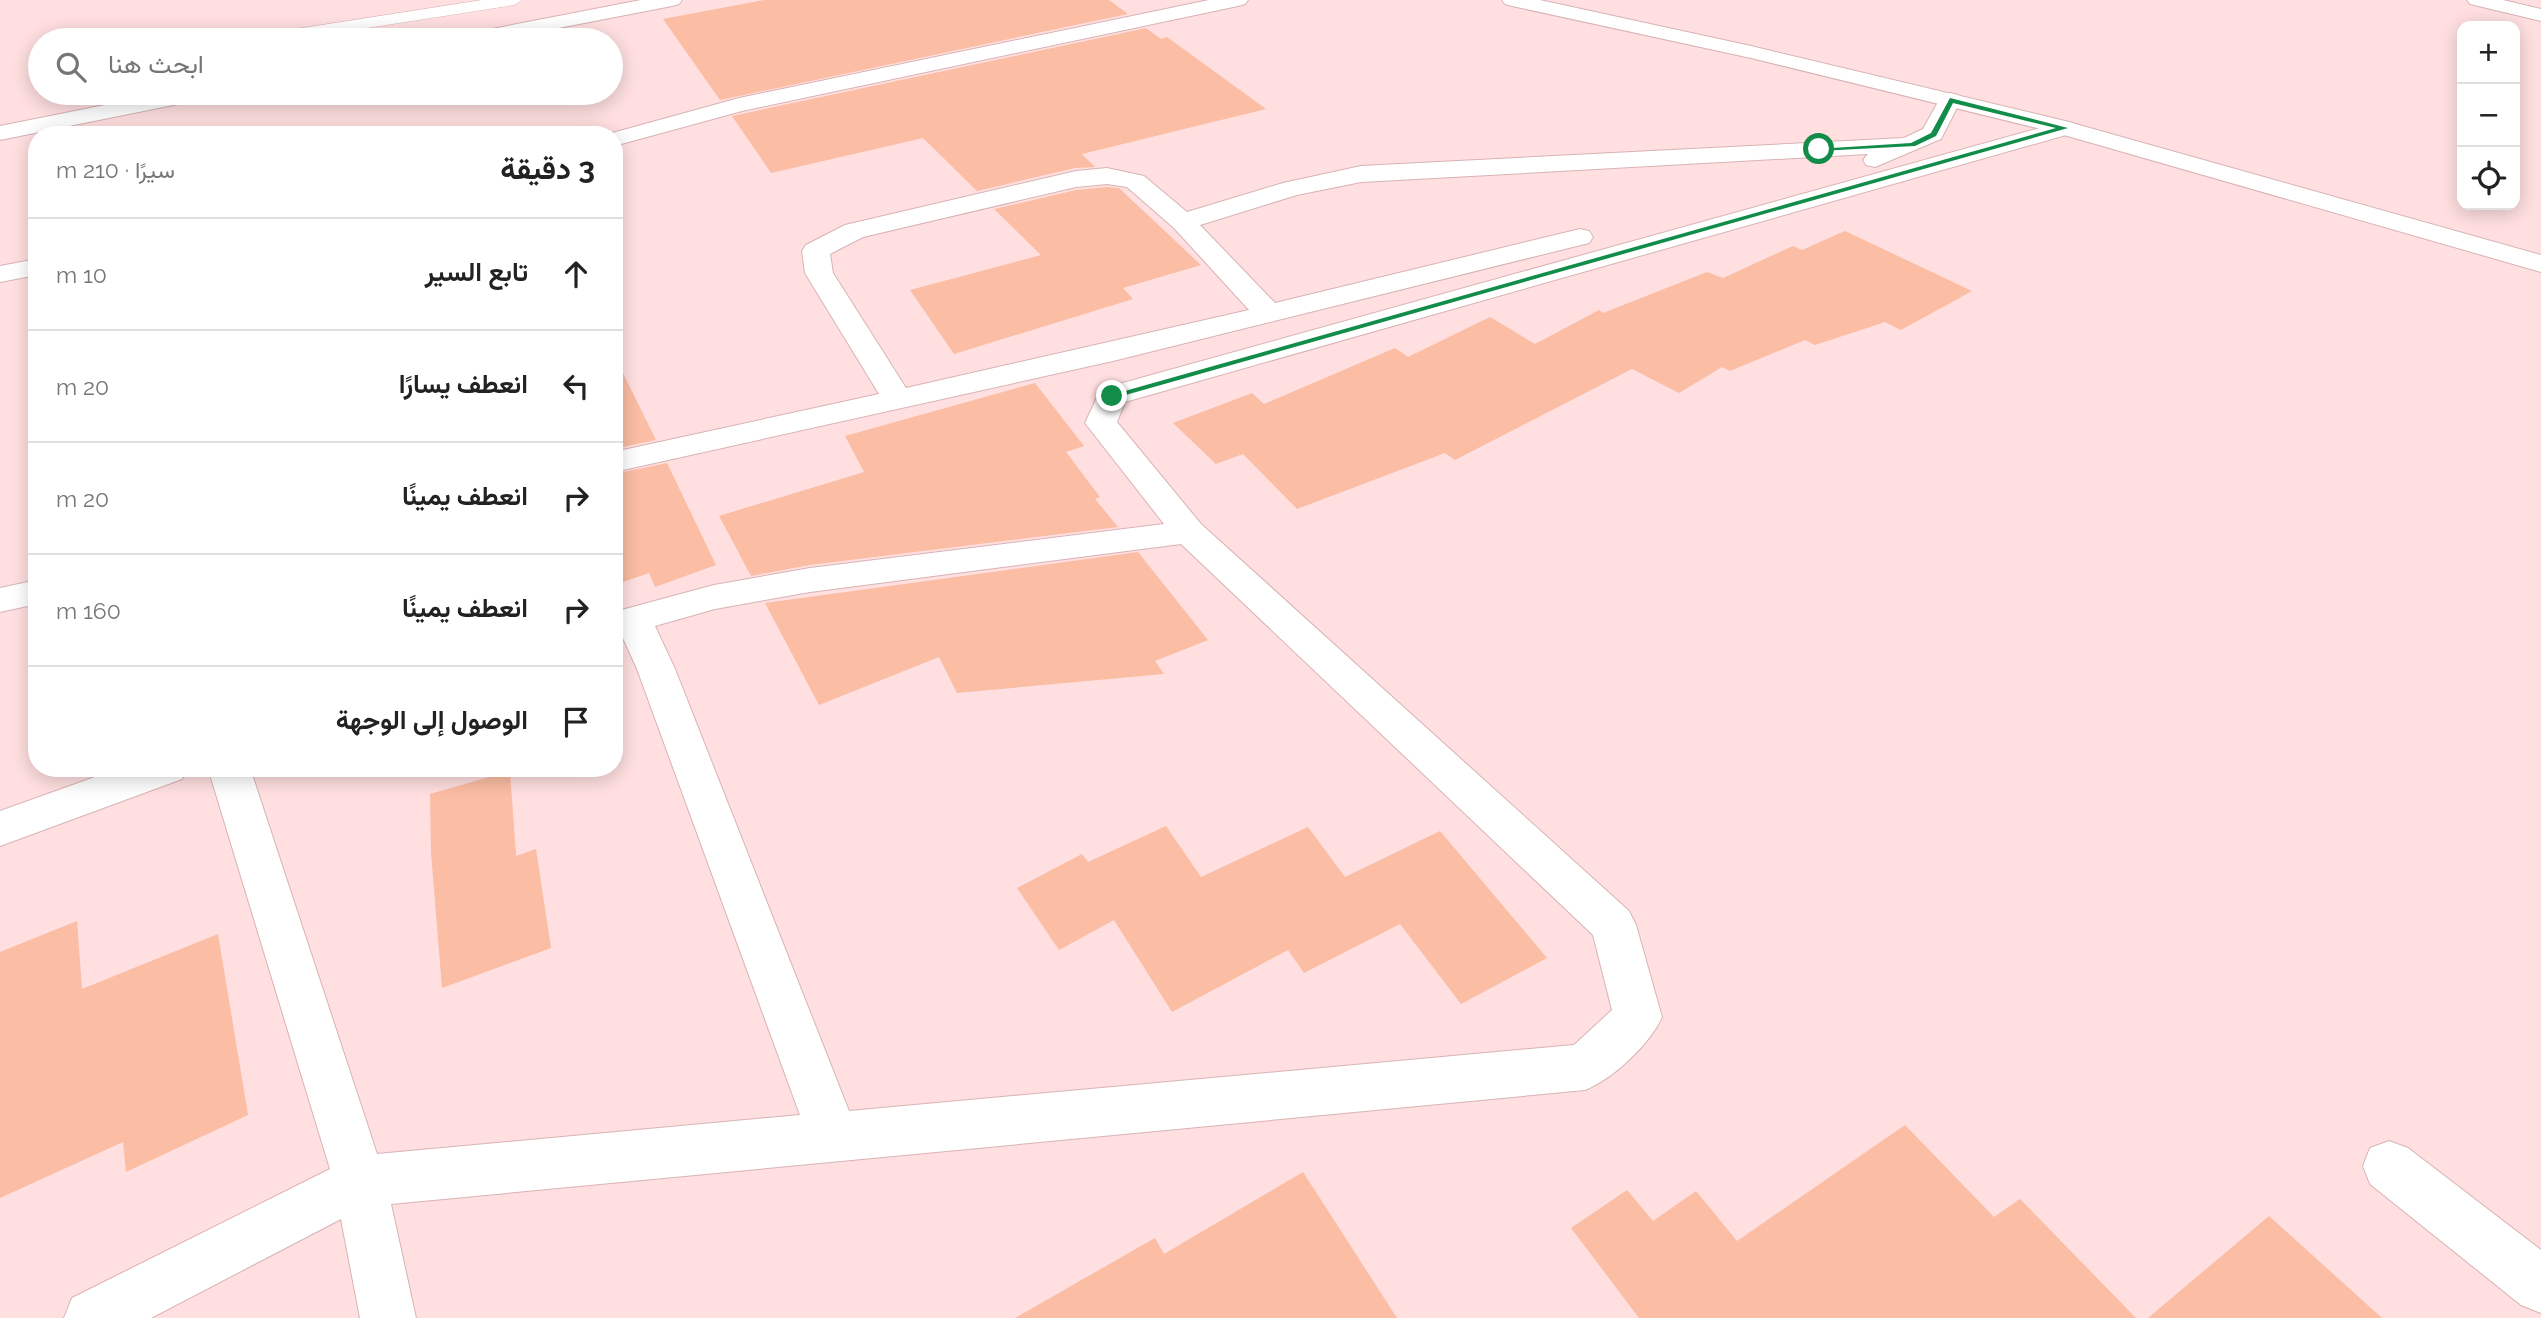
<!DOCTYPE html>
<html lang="ar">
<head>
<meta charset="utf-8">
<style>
  body { margin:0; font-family:Raleway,Vazirmatn,sans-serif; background:#f2f2f2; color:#222; direction:rtl }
  .controls { position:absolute; right:21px; top:21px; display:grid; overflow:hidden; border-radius:14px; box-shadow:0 4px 18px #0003 }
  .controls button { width:63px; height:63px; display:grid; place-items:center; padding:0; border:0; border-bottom:2px solid #e0e0e0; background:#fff; color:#222; font:35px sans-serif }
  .stop { position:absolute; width:21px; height:21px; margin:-16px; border:5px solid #128d49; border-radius:50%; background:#fff }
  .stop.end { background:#128d49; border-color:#fff; box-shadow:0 2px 7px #0008 }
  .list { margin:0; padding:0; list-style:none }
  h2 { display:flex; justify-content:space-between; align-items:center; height:91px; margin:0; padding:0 28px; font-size:30px }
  h2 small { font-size:23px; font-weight:400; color:#767676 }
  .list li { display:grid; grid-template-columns:46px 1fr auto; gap:21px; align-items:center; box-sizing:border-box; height:112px; padding:0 28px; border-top:2px solid #e0e0e0 }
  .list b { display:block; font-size:26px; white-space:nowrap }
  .list em { font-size:23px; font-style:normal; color:#767676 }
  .icon { flex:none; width:38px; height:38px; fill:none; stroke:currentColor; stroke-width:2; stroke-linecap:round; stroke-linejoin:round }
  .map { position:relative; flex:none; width:2541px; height:1318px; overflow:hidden; direction:ltr }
  .search { position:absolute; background:#fff; box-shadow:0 4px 18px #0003; left:28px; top:28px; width:595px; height:77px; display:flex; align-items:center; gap:18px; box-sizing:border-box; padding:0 24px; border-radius:38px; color:#767676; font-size:26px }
  .panel { position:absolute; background:#fff; box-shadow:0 4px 18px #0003; left:28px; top:126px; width:595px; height:651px; border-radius:28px; direction:rtl }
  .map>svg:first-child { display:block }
  .building { fill:#fbbda3 }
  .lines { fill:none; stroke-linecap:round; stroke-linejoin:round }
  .lane-casing { stroke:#d8b3b4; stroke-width:1 }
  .street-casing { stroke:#d8b3b4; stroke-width:2 }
  .secondary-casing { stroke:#d8b3b4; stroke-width:2 }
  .lane { fill:#fff; fill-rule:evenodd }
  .street { fill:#fff; fill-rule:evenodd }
  .secondary { fill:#fff; fill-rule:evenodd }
  .route { fill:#128d49 }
</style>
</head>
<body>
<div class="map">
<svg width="2541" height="1318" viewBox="0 0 2541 1318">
  <rect width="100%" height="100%" fill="#ffdfe0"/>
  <g class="building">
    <path d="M764,0h345l19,14 -408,86 -57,-81z"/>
    <path d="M1146,28l15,11 6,-2 99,72 -184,45 13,13 -20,1 -98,23 -54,-53 -152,35 -39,-57z"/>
    <path d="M1107,187l12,1 82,77 -78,23 10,11 -179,55 -44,-64 131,-35 -47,-46 82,-19z"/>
    <path d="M1845,231l127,60 -71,39 -16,-8 -70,23 -10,-5 -75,31 -8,-4 -43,26 -47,-24 -177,91 -10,-7 -148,56 -54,-55 -27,10 -43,-41 79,-30 12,11 131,-56 13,9 82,-40 45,27 64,-34 4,3 104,-41 16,6 70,-32 9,4z"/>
    <path d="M614,355l42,85 -42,9z"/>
    <path d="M1035,383l49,63 -18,6 34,45 -5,2 23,28 -308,38 -59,11 -32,-60 145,-44 -19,-36z"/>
    <path d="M667,463l49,102 -61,22 -6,-14 -35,12v-111z"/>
    <path d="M1138,552l70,88 -53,21 9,13 -207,19 -18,-36 -120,48 -54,-102z"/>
    <path d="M510,771l6,85 20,-7 15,99 -109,40 -11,-136 -1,-58z"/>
    <path d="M1166,826l35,51 107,-50 37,50 95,-46 107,127 -86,46 -61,-80 -96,49 -16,-23 -116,62 -58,-92 -55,30 -42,-62 65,-34 6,8z"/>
    <path d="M77,921l5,68 136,-55 30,181 -122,57 -3,-30 -123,56v-246z"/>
    <path d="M1905,1125l89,92 26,-18 116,119h-497l-68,-90 56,-38 26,31 43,-30 41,50z"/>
    <path d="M1303,1172l94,146h-382l140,-80 9,16z"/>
    <path d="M2269,1216l113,102h-234z"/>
  </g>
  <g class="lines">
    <defs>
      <path id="lane" d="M482,0h40l-8,5 -224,35h-41l9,-5z"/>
      <g id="street">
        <path d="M641,0h41l-3,4 -7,2 -175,34h-42l3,-5 8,-1z"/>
        <path d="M1209,0h39l-3,4 -7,2 -496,105 -128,35v-11h-9l134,-37z"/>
        <path d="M2467,0h36l38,9v12l-71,-17z"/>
        <path d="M165,93h44l-3,5 -8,2 -198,40v-14z"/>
        <path d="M1950,93l8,2 3,5 -20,39 -66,28 -9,-2 -3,-5 5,-6 -507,28 -64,13 -97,30 75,78 305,-74 9,2 4,6 -4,6 -476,118 -499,111v-20l265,-58 -74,-121 -3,-22 4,-6 39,-20 231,-54 31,-3 37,8 43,36 96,-29 78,-17 543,-28 19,-9 19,-34zM1107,184l20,3 47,41 75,82 -343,78 -73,-115 -3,-19 33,-17 213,-50z"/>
        <path d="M2065,121l8,2 4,5 -4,5 -948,269 -8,20 84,102 428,387 7,14 26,92c-12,27 -49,62 -77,73l-1194,114 25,114h-56l-19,-99 -190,99h-87l8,-20 258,-129 -122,-401h42l127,386 423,-39 -163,-446 -15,-33 -8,2v-26l100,-27 96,-17 354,-44 -79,-101 16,-34zM1181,544l412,391 19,75 -38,35 -725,66 -174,-442 -20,-43 60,-17 95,-17z"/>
        <path d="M37,259v16l-37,7v-16z"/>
        <path d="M37,580v24l-37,8v-24z"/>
        <path d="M120,768h68l-6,11 -182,67v-35z"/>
        <path d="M2389,1141l19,7 133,102v63l-20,-8 -151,-121 -7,-18 7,-18z"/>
      </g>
      <path id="secondary" d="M1502,0h38l211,46 314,75 476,134v17l-484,-139 -306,-75 -239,-52 -7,-2z"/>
    </defs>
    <use href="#lane" class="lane-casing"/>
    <use href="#street" class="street-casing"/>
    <use href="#secondary" class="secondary-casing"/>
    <use href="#lane" class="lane"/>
    <use href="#street" class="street"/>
    <use href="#secondary" class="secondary"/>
  </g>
  <path class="route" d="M1950,98l118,30 -953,270 -8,-2 949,-268 -103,-25 -17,33 -21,10 -96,5 -3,-2 95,-6 20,-10z"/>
</svg>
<div class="controls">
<button>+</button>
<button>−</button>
<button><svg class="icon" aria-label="locate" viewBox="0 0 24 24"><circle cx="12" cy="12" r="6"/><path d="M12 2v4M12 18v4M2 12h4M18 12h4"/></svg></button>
</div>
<div class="stop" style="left:1819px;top:149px"></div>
<div class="stop end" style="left:1112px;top:396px"></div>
<div class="search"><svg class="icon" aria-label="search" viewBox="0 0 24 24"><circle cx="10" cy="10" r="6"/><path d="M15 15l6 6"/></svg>ابحث هنا</div>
<section class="panel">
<h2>3 دقيقة<small>سيرًا · 210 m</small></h2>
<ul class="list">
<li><svg class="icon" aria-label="ahead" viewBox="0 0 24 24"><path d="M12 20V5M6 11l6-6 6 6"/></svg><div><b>تابع السير</b></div><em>10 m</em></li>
<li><svg class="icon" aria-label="left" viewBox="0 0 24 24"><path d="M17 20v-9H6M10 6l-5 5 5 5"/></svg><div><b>انعطف يسارًا</b></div><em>20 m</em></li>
<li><svg class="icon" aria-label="right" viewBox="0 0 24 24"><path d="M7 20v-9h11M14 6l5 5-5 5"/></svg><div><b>انعطف يمينًا</b></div><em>20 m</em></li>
<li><svg class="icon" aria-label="right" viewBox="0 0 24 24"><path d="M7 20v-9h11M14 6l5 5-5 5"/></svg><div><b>انعطف يمينًا</b></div><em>160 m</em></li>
<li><svg class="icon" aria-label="arrive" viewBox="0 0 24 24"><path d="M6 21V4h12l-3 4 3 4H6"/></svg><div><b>الوصول إلى الوجهة</b></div></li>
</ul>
</section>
</div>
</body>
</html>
